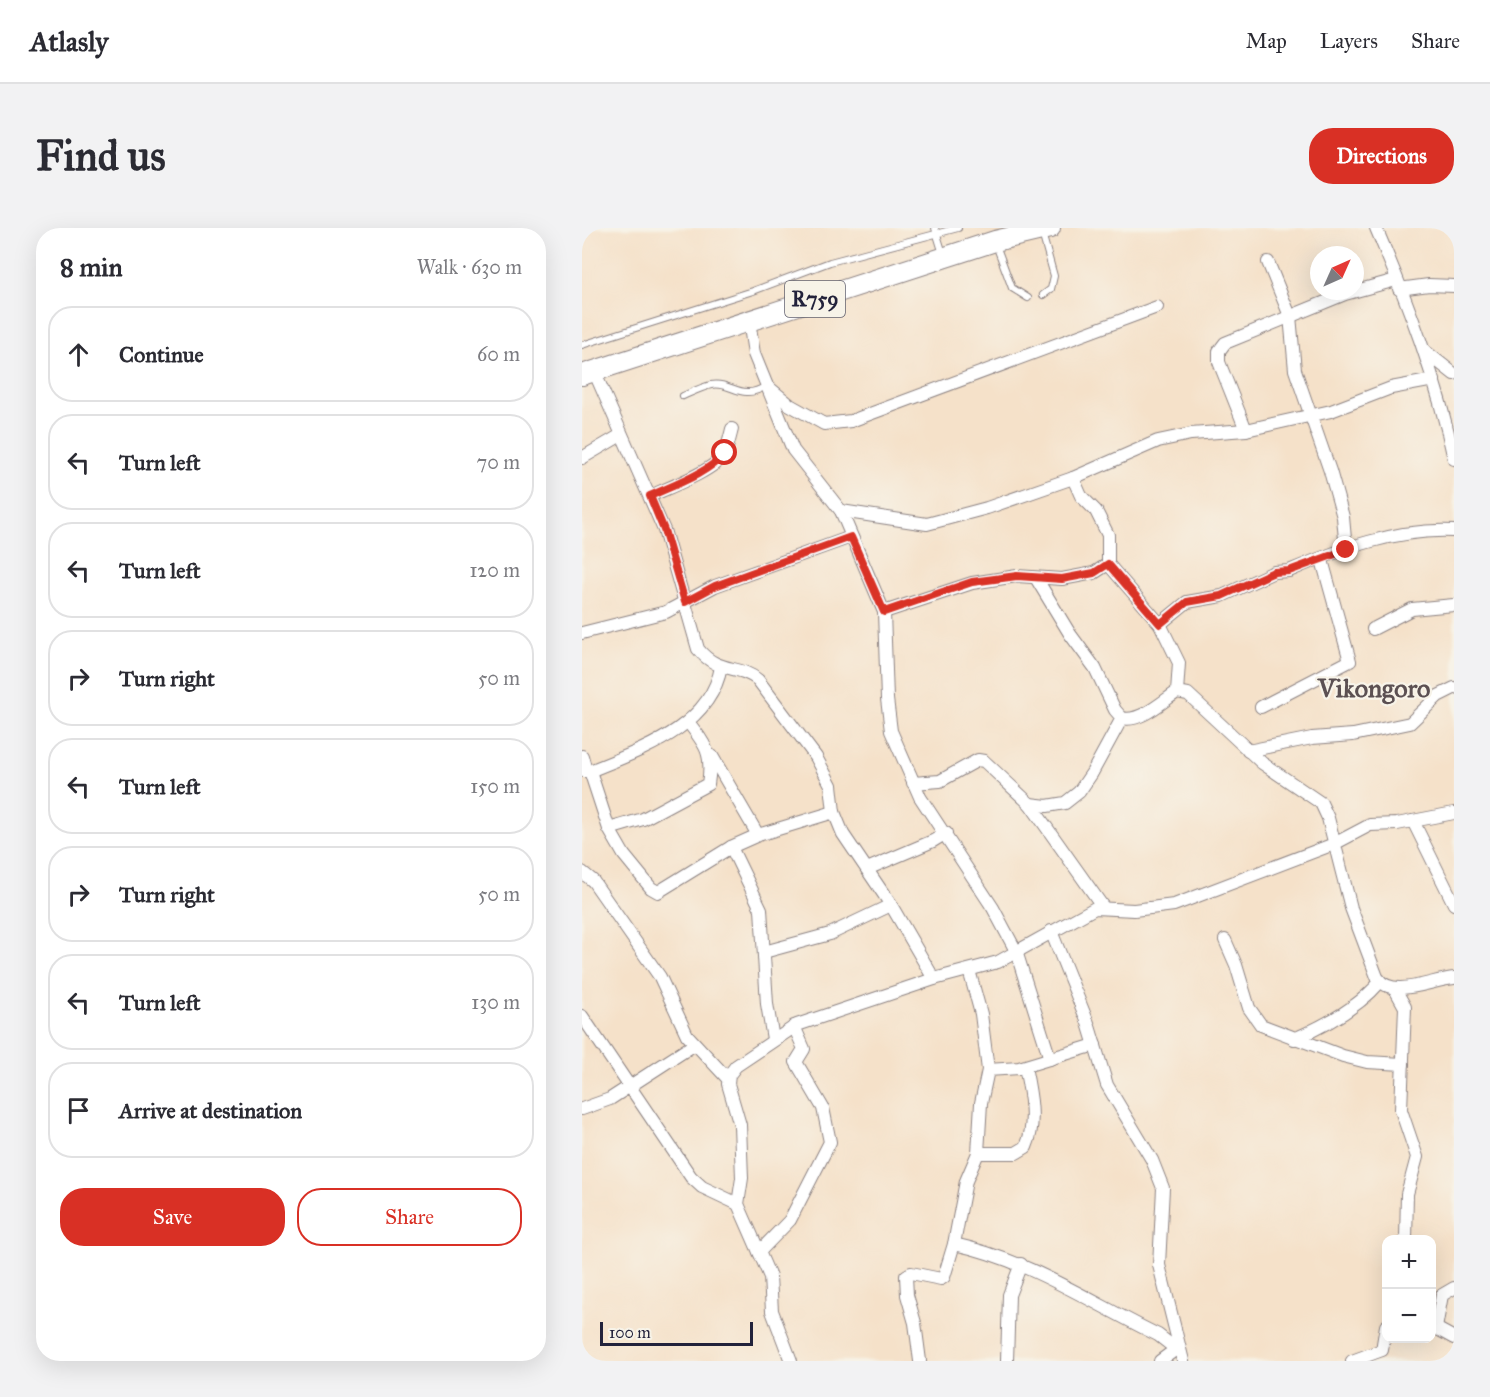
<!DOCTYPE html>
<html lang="en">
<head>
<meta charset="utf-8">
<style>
  body { margin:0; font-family:"IM FELL Great Primer",serif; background:#f2f2f3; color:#2b2b33 }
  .controls { position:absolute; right:18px; bottom:18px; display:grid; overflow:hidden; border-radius:12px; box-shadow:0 6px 24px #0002 }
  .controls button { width:54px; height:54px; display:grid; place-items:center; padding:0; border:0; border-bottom:2px solid #e1e1e2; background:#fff; color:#2b2b33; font:30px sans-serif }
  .compass { position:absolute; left:728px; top:18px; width:54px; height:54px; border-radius:50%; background:#fff; box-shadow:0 6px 24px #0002; rotate:45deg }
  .scale { position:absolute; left:18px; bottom:15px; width:153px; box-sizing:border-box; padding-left:6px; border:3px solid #22223b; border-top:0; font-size:16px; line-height:21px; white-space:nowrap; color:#22223b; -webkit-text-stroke:4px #f7f3e8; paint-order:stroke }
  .stop { position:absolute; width:18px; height:18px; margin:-14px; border:4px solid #d93025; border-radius:50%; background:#fff }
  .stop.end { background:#d93025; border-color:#fff; box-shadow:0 2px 6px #0008 }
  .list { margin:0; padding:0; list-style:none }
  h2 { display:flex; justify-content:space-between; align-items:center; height:78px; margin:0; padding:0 24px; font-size:26px }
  h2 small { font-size:20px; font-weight:400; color:#7c7c81 }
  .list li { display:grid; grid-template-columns:39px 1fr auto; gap:18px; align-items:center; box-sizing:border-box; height:96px; margin:0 12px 12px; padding:0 12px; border:2px solid #e1e1e2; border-radius:24px }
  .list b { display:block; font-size:22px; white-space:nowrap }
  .list em { font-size:20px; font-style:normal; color:#7c7c81 }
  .actions { display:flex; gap:12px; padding:18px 24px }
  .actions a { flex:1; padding:14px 0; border:2px solid #d93025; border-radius:24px; text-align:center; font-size:21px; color:#d93025 }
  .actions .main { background:#d93025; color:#fff }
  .icon { flex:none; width:33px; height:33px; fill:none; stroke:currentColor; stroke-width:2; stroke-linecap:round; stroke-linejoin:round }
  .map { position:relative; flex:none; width:872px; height:1133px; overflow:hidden; border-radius:24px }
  header { display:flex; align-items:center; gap:36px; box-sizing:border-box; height:84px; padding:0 30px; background:#fff; border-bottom:2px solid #e1e1e2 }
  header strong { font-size:28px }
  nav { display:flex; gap:33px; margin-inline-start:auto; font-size:21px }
  .intro { display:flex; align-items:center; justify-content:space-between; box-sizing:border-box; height:144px; padding:0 36px }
  h1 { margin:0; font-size:42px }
  .button { padding:15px 27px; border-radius:24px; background:#d93025; color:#fff; font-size:21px; font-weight:700 }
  main { display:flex; gap:36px; padding:0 36px }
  aside { flex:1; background:#fff; border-radius:24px; box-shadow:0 6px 24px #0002 }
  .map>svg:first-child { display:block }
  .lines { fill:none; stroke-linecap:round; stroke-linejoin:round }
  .lane-casing { stroke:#8c8282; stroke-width:8 }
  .street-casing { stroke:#8c8282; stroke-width:14 }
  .primary-casing { stroke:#8c8282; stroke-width:22 }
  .lane { stroke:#fff; stroke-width:6 }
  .street { stroke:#fff; stroke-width:12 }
  .primary { stroke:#fff; stroke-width:20 }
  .route { stroke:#d93025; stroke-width:8 }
  .labels { text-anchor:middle; stroke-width:4.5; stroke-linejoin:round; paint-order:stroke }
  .shield { fill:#f7f3e8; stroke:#62616f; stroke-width:1.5 }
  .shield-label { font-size:21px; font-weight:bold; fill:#22223b }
  .quarter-label { font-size:26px; font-weight:bold; fill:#5b5052; stroke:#f7f3e8 }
</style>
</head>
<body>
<header>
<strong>Atlasly</strong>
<nav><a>Map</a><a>Layers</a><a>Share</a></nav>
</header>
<div class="intro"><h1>Find us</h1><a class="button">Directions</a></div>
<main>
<aside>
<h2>8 min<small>Walk · 630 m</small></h2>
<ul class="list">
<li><svg class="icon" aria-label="ahead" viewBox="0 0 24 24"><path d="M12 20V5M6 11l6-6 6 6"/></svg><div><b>Continue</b></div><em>60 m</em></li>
<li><svg class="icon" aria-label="left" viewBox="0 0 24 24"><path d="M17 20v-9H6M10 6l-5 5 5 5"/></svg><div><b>Turn left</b></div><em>70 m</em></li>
<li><svg class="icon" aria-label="left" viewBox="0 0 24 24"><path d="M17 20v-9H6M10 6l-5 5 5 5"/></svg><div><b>Turn left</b></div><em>120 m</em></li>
<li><svg class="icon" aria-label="right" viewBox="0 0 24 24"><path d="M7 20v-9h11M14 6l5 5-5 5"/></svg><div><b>Turn right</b></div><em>50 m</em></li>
<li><svg class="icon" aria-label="left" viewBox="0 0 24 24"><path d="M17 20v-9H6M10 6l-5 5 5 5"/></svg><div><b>Turn left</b></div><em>150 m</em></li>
<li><svg class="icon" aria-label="right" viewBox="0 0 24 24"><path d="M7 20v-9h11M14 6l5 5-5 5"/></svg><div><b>Turn right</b></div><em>50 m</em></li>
<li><svg class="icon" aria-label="left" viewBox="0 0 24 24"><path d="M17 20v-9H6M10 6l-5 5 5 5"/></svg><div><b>Turn left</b></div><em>130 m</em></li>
<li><svg class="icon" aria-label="arrive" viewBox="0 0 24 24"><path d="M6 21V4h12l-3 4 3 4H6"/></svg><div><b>Arrive at destination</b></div></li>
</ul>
<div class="actions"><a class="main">Save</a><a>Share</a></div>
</aside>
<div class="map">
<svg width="872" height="1133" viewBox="0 0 872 1133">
  <rect width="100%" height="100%" fill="#f7f3e8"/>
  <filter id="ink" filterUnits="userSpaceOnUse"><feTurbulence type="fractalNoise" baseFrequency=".0167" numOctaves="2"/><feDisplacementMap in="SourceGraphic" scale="12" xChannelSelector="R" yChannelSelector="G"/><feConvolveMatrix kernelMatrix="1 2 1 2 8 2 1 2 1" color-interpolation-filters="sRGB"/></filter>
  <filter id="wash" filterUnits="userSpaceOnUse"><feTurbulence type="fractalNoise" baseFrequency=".008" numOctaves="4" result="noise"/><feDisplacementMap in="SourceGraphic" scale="24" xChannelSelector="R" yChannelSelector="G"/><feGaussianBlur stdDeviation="1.35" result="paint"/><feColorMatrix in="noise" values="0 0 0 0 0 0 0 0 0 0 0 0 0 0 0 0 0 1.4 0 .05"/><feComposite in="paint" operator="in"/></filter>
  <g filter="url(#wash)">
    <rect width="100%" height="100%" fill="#f5e1c9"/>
  </g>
  <g filter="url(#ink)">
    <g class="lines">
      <defs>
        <g id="lane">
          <path d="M353,0l8,26"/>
          <path d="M460,5l12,43 -3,13 -8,6"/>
          <path d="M414,17l16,43 16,10"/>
          <path d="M0,117l171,-54 77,-29 128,-34"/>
          <path d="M101,168c9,-4 19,-9 28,-11 20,-4 30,17 55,1"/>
        </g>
        <g id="street">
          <path d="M794,0c32,75 61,151 78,231"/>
          <path d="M686,34l22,54 5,54 35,101 13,46 3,33"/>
          <path d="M817,61l30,-4 25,1"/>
          <path d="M167,92l5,34 39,96 48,61 43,101 3,87 4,32 29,66 73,111 23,43 34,108"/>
          <path d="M843,123l29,23"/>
          <path d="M12,143l70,159 34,119c20,25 41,15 60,31l58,77 15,28 3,27 9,22 48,71 43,74"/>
          <path d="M185,158l23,19 34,19 27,-3 306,-114"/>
          <path d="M664,202l-27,-68v-11l6,-8 120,-49 51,-14"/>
          <path d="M0,230l39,-23"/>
          <path d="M491,250l8,18 15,15 12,24v29l52,60 19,39 -2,29"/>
          <path d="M68,268c18,-8 66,-26 75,-43 3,-7 5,-16 7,-24"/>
          <path d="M259,283l86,13 60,-16 86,-30 85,-37 33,-7 55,-4 85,-19 60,-23 43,-8"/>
          <path d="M454,350l34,56 25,34 20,42 7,8c18,5 41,-17 55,-26l11,2 74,69 59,40 7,15 23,90 26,69c14,23 54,3 77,1"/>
          <path d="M302,384l88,-29 45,-7 45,3 32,-6 14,-9"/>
          <path d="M578,396l27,-22 35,-6 52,-24 15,-1c52,-22 108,-43 165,-40"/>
          <path d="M791,401l39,-20 42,-4"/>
          <path d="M0,405l84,-21 49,-26 136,-49"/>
          <path d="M679,479l89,-46 -28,-101"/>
          <path d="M666,523l64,-13 41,-3 57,-12 28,-27 16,-8"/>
          <path d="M0,528l4,15"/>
          <path d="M130,528l46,79"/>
          <path d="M1,543h7c50,-21 120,-43 131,-104"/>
          <path d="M8,543l19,58 15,26 27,33 7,4 73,-45 27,-12 76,-23"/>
          <path d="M331,555l27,-2 38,-21 6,1 46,43 17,2 18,-3 14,-11 13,-19 30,-55"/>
          <path d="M448,576l73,103"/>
          <path d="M831,593l41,83"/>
          <path d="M27,601l34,-10 65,-35c5,-30 -2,-39 -20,-62"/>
          <path d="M149,619l30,62 6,95 6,35"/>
          <path d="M285,641l66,-28 13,-8"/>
          <path d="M0,644l11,9 67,96 27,58 41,44"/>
          <path d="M469,703l37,92 19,62 45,75 11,28 -4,77 24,96"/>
          <path d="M643,712l11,25 13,43 12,17 82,31 24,6 36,2"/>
          <path d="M182,724l66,-18 61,-29"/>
          <path d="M813,761l10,18 -4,103 16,47 -10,37 -1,46"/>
          <path d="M0,788l109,161 11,10 36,17"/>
          <path d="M712,811c30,-13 65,-32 86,-57"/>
          <path d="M406,842l31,-2 76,-23"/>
          <path d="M0,881l28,-10 85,-55"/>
          <path d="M396,925h38l10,-6c11,-24 4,-56 -1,-80"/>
          <path d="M372,1016c75,16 136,58 204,91l18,14"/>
          <path d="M177,1024l31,-32 40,-78 -7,-34 -27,-46 8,-13 -10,-23"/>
          <path d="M850,1098l22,12"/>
          <path d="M854,1100l6,-33 12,-7"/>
          <path d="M209,1133l-19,-50 -2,-34 -32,-73 4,-26 -2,-53 -12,-41 1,-9 7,-9 61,-41 137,-46 64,-17 97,-54 39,2 40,-5 160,-61 36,-19 27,-1 57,-11"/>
          <path d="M338,1133l-5,-38 -8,-28 -1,-19 5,-3 30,6 3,-2 10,-33 12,-63 12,-28 3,-50 7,-33 -7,-56 -12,-44"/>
          <path d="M425,1133l2,-66 12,-31"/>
          <path d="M578,1133l19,-14"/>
          <path d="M770,1133l30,-11 4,-24"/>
        </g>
        <path id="primary" d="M0,147l413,-134 55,-13"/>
      </defs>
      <use href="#lane" class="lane-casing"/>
      <use href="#street" class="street-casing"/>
      <use href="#primary" class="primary-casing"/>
      <use href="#lane" class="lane"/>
      <use href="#street" class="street"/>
      <use href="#primary" class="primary"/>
    </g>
  </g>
  <g class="lines" filter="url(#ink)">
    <path class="route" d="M143,225c-18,21 -51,32 -75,43l14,34 21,72 30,-16 136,-49 33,75 88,-30 45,-6 45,3 32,-6 14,-9 52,60 27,-22 34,-6 53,-24 15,-1 57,-21"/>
  </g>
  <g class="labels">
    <rect class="shield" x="203" y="53" width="60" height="36" rx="4.5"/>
    <g class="shield-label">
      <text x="233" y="78">R759</text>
    </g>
    <g class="quarter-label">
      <text x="792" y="469">Vikongoro</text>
    </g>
  </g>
</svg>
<div class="controls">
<button>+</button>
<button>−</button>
</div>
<svg class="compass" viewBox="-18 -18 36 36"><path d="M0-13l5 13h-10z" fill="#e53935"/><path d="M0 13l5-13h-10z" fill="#7c7c81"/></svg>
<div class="scale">100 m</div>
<div class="stop" style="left:143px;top:225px"></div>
<div class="stop end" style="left:764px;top:322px"></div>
</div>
</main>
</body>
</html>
